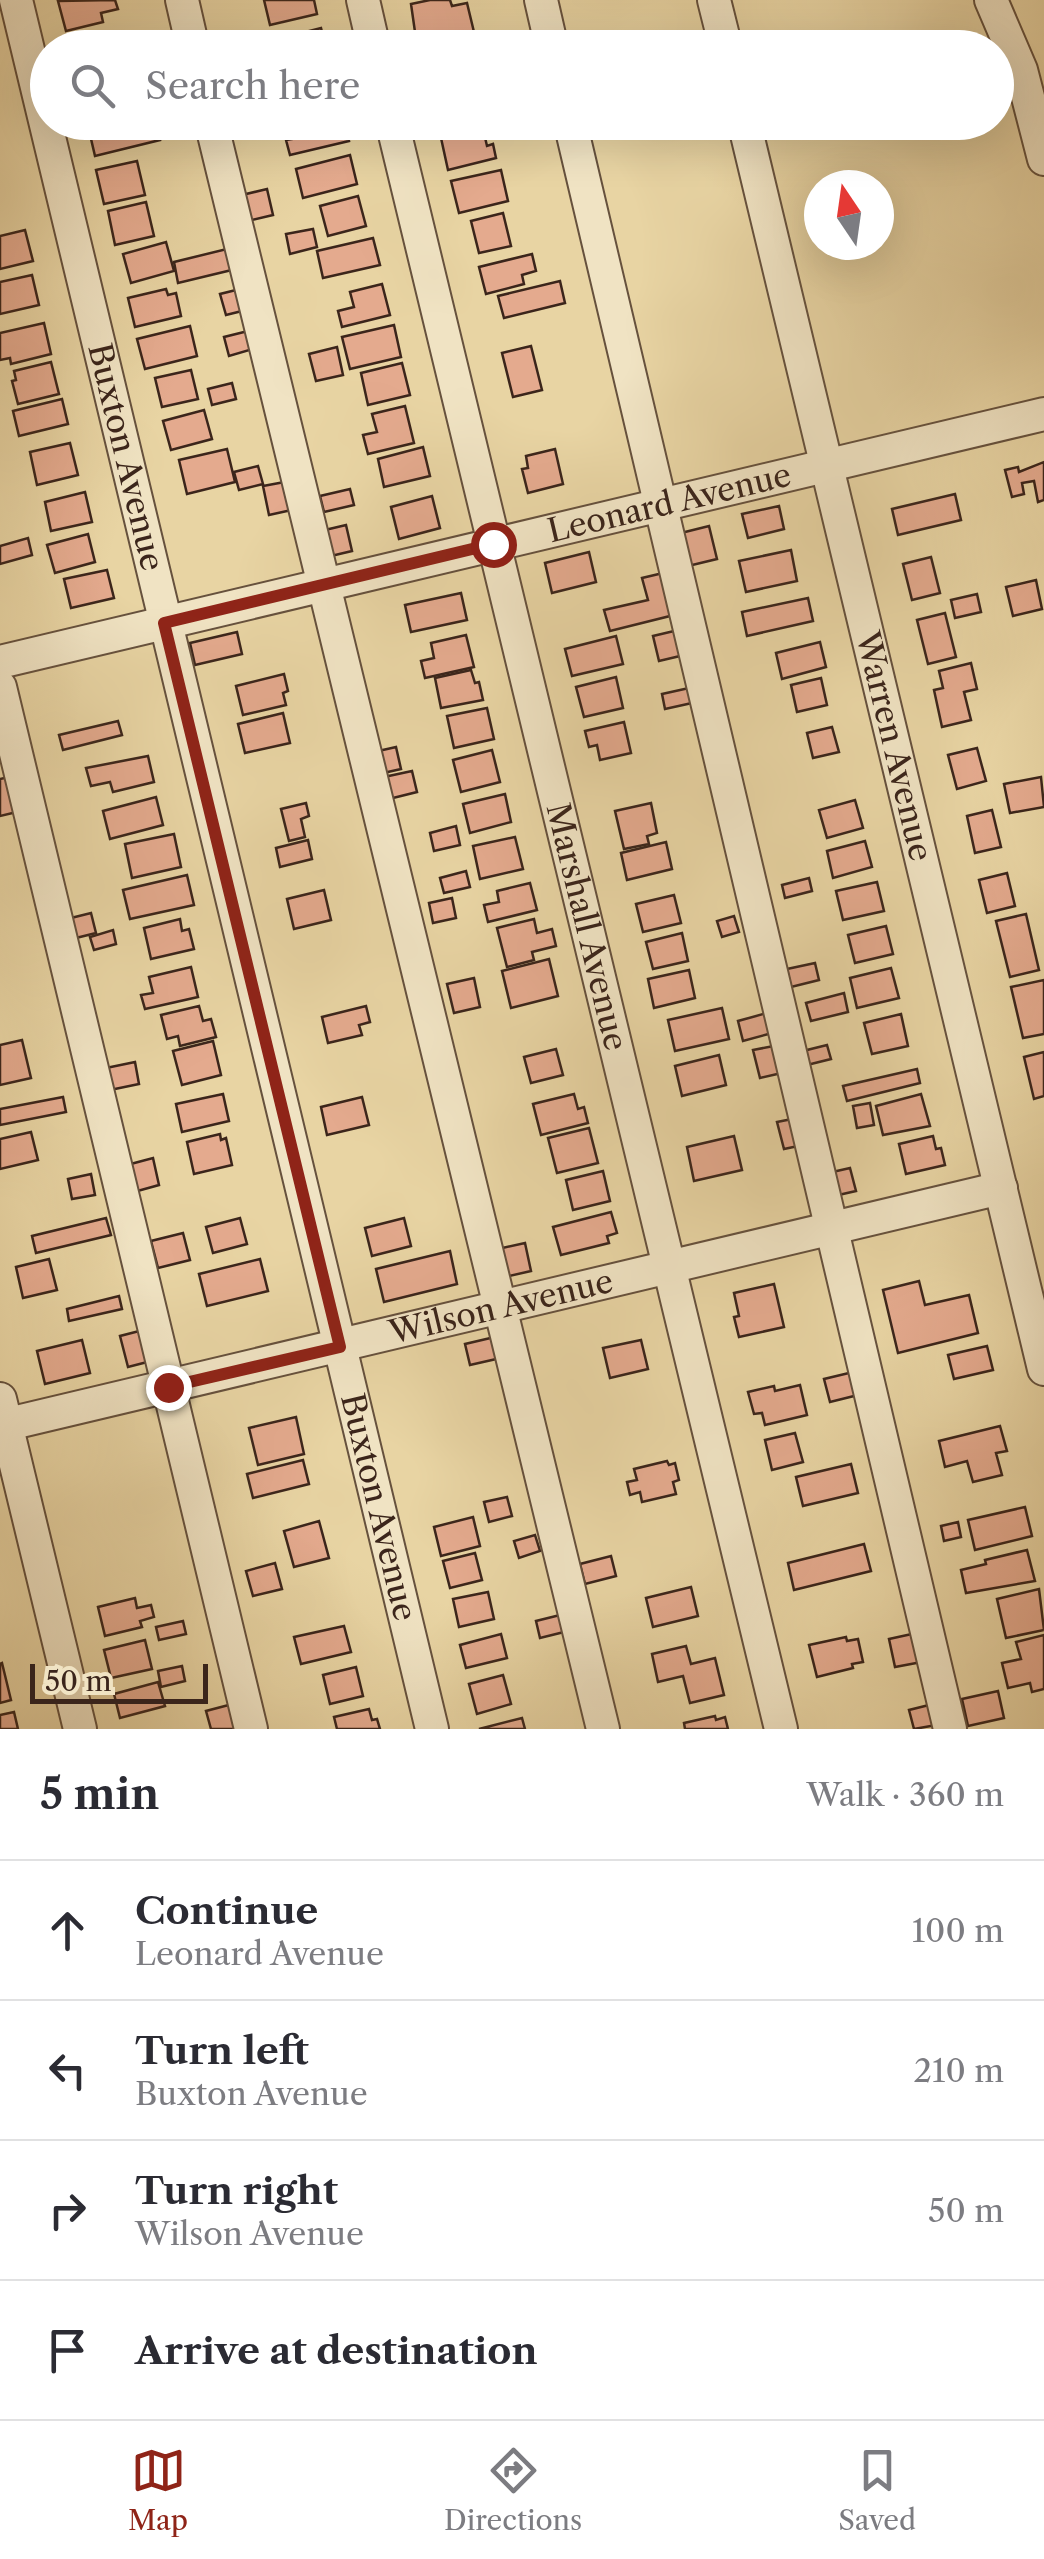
<!DOCTYPE html>
<html lang="en">
<head>
<meta charset="utf-8">
<style>
  body { margin:0; font-family:"Libre Caslon Text",serif; background:#f2f2f3; color:#2b2b33 }
  .compass { position:absolute; left:804px; top:170px; width:90px; height:90px; border-radius:50%; background:#fff; box-shadow:0 10px 40px #0002; rotate:347deg }
  .scale { position:absolute; left:30px; bottom:25px; width:178px; box-sizing:border-box; padding-left:10px; border:5px solid #3b251b; border-top:0; font-size:28px; line-height:35px; white-space:nowrap; color:#3b251b; -webkit-text-stroke:8px #f0e3c3; paint-order:stroke }
  .stop { position:absolute; width:30px; height:30px; margin:-22px; border:8px solid #8f2418; border-radius:50%; background:#fff }
  .stop.end { background:#8f2418; border-color:#fff; box-shadow:0 2px 10px #0008 }
  .list { margin:0; padding:0; list-style:none }
  h2 { display:flex; justify-content:space-between; align-items:center; height:130px; margin:0; padding:0 40px; font-size:42px }
  h2 small { font-size:32px; font-weight:400; color:#7c7c81 }
  .list li { display:grid; grid-template-columns:65px 1fr auto; gap:30px; align-items:center; box-sizing:border-box; height:140px; padding:0 40px; border-top:2px solid #e1e1e2 }
  .list b { display:block; font-size:38px; white-space:nowrap }
  .list p { margin:0; font-size:32px; white-space:nowrap; color:#7c7c81 }
  .list em { font-size:32px; font-style:normal; color:#7c7c81 }
  .icon { flex:none; width:55px; height:55px; fill:none; stroke:currentColor; stroke-width:2; stroke-linecap:round; stroke-linejoin:round }
  .map { position:relative; flex:none; width:1044px; height:1729px; overflow:hidden }
  .search { position:absolute; background:#fff; box-shadow:0 10px 40px #0002; left:30px; right:30px; top:30px; height:110px; display:flex; align-items:center; gap:25px; box-sizing:border-box; padding:0 35px; border-radius:55px; color:#7c7c81; font-size:38px }
  .sheet { height:690px; background:#fff }
  nav { display:flex; justify-content:space-around; align-items:center; box-sizing:border-box; height:140px; border-top:2px solid #e1e1e2; background:#fff; font-size:28px; color:#7c7c81 }
  nav a { display:grid; justify-items:center; gap:5px }
  nav .on { color:#8f2418 }
  .map>svg:first-child { display:block }
  .building { fill:#e4aa8e; stroke:#3b251b; stroke-width:2.5 }
  .lines { fill:none; stroke-linecap:round; stroke-linejoin:round }
  .minor-casing { stroke:#66513d; stroke-width:36 }
  .minor { stroke:#f0e3c3; stroke-width:32 }
  .route { stroke:#8f2418; stroke-width:12 }
  .labels { text-anchor:middle; stroke-width:8; stroke-linejoin:round; paint-order:stroke }
  .street-label { font-size:32px; fill:#3b251b; stroke:#f0e3c3 }
</style>
</head>
<body>
<div class="map">
<svg width="1044" height="1729" viewBox="0 0 1044 1729">
  <rect width="100%" height="100%" fill="#e8d4a3"/>
  <filter id="stains"><feTurbulence type="fractalNoise" baseFrequency=".002" numOctaves="4"/><feColorMatrix values="0 0 0 0 .2 0 0 0 0 .09 0 0 0 0 .02 0 0 0 .5 -.17"/></filter>
  <radialGradient id="worn" r=".72"><stop offset=".6" stop-color="#630" stop-opacity="0"/><stop offset="1" stop-color="#630" stop-opacity=".3"/></radialGradient>
  <g class="building">
    <path d="M115,0l3,9 -17,4 2,9 -37,9 -8,-30z"/>
    <path d="M264,0h50l3,14 -47,11z"/>
    <path d="M430,0h20l2,6 15,-3 7,29 -57,14 -6,-42z"/>
    <path d="M321,28l5,20h-50l-2,-8z"/>
    <path d="M112,35l4,13h-50v-2z"/>
    <path d="M101,122h54l5,18 -65,16 -7,-30z"/>
    <path d="M345,122l4,19 -59,14 -4,-15 6,-1 -4,-16z"/>
    <path d="M483,129l4,17 6,-2 3,14 -48,12 -7,-32z"/>
    <path d="M350,155l7,29 -54,14 -7,-29z"/>
    <path d="M137,161l8,34 -41,9 -8,-34z"/>
    <path d="M501,170l7,31 -49,12 -8,-32z"/>
    <path d="M267,189l6,26 -25,6 -6,-26z"/>
    <path d="M358,196l8,30 -38,10 -8,-30z"/>
    <path d="M146,202l8,34 -39,9 -7,-34z"/>
    <path d="M503,213l8,33 -32,7 -8,-32z"/>
    <path d="M313,229l4,18 -27,7 -4,-20z"/>
    <path d="M25,230l8,31 -33,8v-33z"/>
    <path d="M373,238l7,27 -57,13 -6,-27z"/>
    <path d="M166,242l8,29 -43,12 -8,-29z"/>
    <path d="M235,247l5,21 -62,15 -4,-21z"/>
    <path d="M532,254l4,17 -14,4 2,9 -38,10 -7,-27z"/>
    <path d="M32,275l7,30 -39,9v-32z"/>
    <path d="M560,281l5,22 -61,15 -6,-22z"/>
    <path d="M382,284l8,31 -48,12 -4,-16 16,-4 -4,-15z"/>
    <path d="M244,288l6,21 -24,6 -6,-21z"/>
    <path d="M166,289l2,6 8,-2 5,23 -46,11 -7,-29z"/>
    <path d="M44,323l7,31 -40,10 -1,-6 -10,2v-27z"/>
    <path d="M394,325l7,32 -51,12 -8,-32z"/>
    <path d="M190,326l7,30 -52,13 -8,-30z"/>
    <path d="M248,331l5,18 -24,7 -5,-19z"/>
    <path d="M531,346l11,44 -29,7 -11,-44z"/>
    <path d="M337,347l6,28 -27,6 -7,-27z"/>
    <path d="M51,362l8,32 -41,10 -6,-23 4,-1 -2,-9z"/>
    <path d="M402,363l8,32 -42,10 -7,-32z"/>
    <path d="M191,370l7,29 -36,8 -7,-29z"/>
    <path d="M232,383l4,16 -24,6 -4,-16z"/>
    <path d="M62,399l6,25 -49,12 -6,-25z"/>
    <path d="M405,406l9,37 -46,11 -5,-19 14,-3 -5,-18z"/>
    <path d="M204,410l8,29 -41,11 -8,-29z"/>
    <path d="M70,443l8,32 -41,10 -7,-33z"/>
    <path d="M423,447l7,29 -46,11 -6,-28z"/>
    <path d="M227,449l8,33 -48,12 -8,-34z"/>
    <path d="M555,449l8,35 -35,9 -6,-24 6,-1 -2,-12z"/>
    <path d="M1044,462v38l-6,2 -4,-21 -12,2 2,11 -12,3 -7,-27 13,-3 1,5z"/>
    <path d="M258,466l5,18 -24,6 -5,-18z"/>
    <path d="M290,481l6,28 -27,6 -6,-29z"/>
    <path d="M350,489l4,16 -30,7 -4,-16z"/>
    <path d="M85,492l7,30 -41,9 -6,-29z"/>
    <path d="M955,494l6,26 -63,15 -6,-26z"/>
    <path d="M432,496l8,32 -41,11 -8,-32z"/>
    <path d="M779,506l5,23 -36,9 -6,-24z"/>
    <path d="M346,525l6,26 -21,5 -6,-26z"/>
    <path d="M709,526l8,33 -33,8 -7,-33z"/>
    <path d="M88,534l7,28 -40,11 -8,-28z"/>
    <path d="M28,538l4,17 -32,9v-18z"/>
    <path d="M791,550l6,31 -51,11 -7,-31z"/>
    <path d="M589,552l7,30 -44,11 -7,-30z"/>
    <path d="M931,557l9,36 -28,7 -9,-36z"/>
    <path d="M107,570l7,28 -43,10 -7,-29z"/>
    <path d="M663,573l11,42 -64,16 -6,-21 44,-10 -6,-22z"/>
    <path d="M1036,580l6,29 -29,7 -7,-29z"/>
    <path d="M461,593l6,27 -56,12 -6,-27z"/>
    <path d="M977,594l4,18 -26,6 -4,-18z"/>
    <path d="M808,598l5,23 -66,15 -5,-24z"/>
    <path d="M945,613l11,44 -28,7 -11,-44z"/>
    <path d="M674,631l6,25 -21,5 -6,-25z"/>
    <path d="M237,632l5,22 -47,11 -5,-22z"/>
    <path d="M466,635l8,32 -49,11 -4,-17 13,-3 -3,-15z"/>
    <path d="M616,636l7,28 -51,12 -7,-27z"/>
    <path d="M820,642l6,25 -44,12 -6,-26z"/>
    <path d="M971,663l6,26 -13,3 7,28 -29,7 -8,-37 9,-2 -4,-17z"/>
    <path d="M471,670l4,13 4,-1 4,18 -42,8 -6,-30z"/>
    <path d="M284,674l4,17 -5,2 3,12 -43,10 -7,-29z"/>
    <path d="M616,677l7,31 -39,9 -8,-30z"/>
    <path d="M821,678l6,27 -30,7 -6,-27z"/>
    <path d="M689,688l3,15 -27,6 -3,-15z"/>
    <path d="M487,708l7,31 -40,9 -7,-32z"/>
    <path d="M283,713l7,30 -45,10 -7,-29z"/>
    <path d="M118,721l4,14 -59,15 -4,-15z"/>
    <path d="M624,722l7,31 -31,7 -3,-15 -8,2 -4,-16z"/>
    <path d="M832,727l7,25 -26,6 -6,-25z"/>
    <path d="M396,747l5,22 -22,5 -5,-22z"/>
    <path d="M977,748l9,33 -29,8 -9,-34z"/>
    <path d="M492,750l8,32 -39,10 -8,-32z"/>
    <path d="M148,756l6,26 -41,10 -3,-10 -19,4 -5,-18z"/>
    <path d="M412,771l5,21 -28,7 -5,-22z"/>
    <path d="M13,776l8,35 -21,5v-37z"/>
    <path d="M1041,777l3,30 -34,6 -6,-29z"/>
    <path d="M505,794l6,28 -41,11 -7,-29z"/>
    <path d="M156,797l7,28 -53,14 -7,-28z"/>
    <path d="M855,800l8,28 -36,10 -8,-28z"/>
    <path d="M306,803l3,13 -8,3 4,18 -16,4 -8,-32z"/>
    <path d="M651,803l6,30 -10,3 2,8 -25,5 -9,-38z"/>
    <path d="M992,810l9,37 -26,6 -8,-37z"/>
    <path d="M456,826l4,19 -26,6 -4,-18z"/>
    <path d="M174,834l7,33 -49,11 -7,-34z"/>
    <path d="M515,837l8,32 -43,10 -7,-33z"/>
    <path d="M308,840l4,19 -32,8 -4,-19z"/>
    <path d="M865,841l7,26 -39,11 -6,-27z"/>
    <path d="M666,842l6,27 -45,11 -6,-27z"/>
    <path d="M466,871l4,16 -26,6 -4,-15z"/>
    <path d="M1007,873l8,33 -28,7 -8,-33z"/>
    <path d="M187,875l7,30 -64,14 -7,-29z"/>
    <path d="M809,878l3,13 -27,7 -3,-13z"/>
    <path d="M877,882l7,29 -41,9 -7,-29z"/>
    <path d="M530,883l7,27 -49,12 -4,-17 15,-3 -2,-11z"/>
    <path d="M324,890l7,30 -37,9 -7,-30z"/>
    <path d="M674,895l7,28 -38,9 -7,-28z"/>
    <path d="M452,898l4,20 -23,5 -4,-20z"/>
    <path d="M91,913l5,20 -24,6 -5,-20z"/>
    <path d="M1026,914l13,56 -29,7 -14,-56z"/>
    <path d="M734,916l5,16 -17,5 -5,-16z"/>
    <path d="M180,919l2,12 7,-2 5,20 -43,10 -7,-31z"/>
    <path d="M534,919l3,14 15,-4 4,17 -24,6 2,8 -27,7 -10,-39z"/>
    <path d="M886,926l7,28 -38,9 -7,-28z"/>
    <path d="M113,930l3,14 -22,6 -4,-13z"/>
    <path d="M682,933l6,28 -35,8 -7,-27z"/>
    <path d="M549,959l9,37 -47,12 -9,-37z"/>
    <path d="M815,963l4,17 -28,7 -4,-18z"/>
    <path d="M191,967l7,30 -53,12 -4,-14 12,-2 -4,-16z"/>
    <path d="M891,968l8,30 -42,10 -7,-30z"/>
    <path d="M689,970l6,28 -41,10 -6,-29z"/>
    <path d="M474,978l6,29 -26,6 -7,-29z"/>
    <path d="M1044,980v54l-21,4 -12,-51z"/>
    <path d="M844,993l4,19 -37,9 -5,-18z"/>
    <path d="M199,1006l4,15 8,-2 5,18 -36,9 -2,-10 -11,3 -6,-24z"/>
    <path d="M366,1006l4,16 -11,3 3,10 -34,8 -6,-26z"/>
    <path d="M722,1008l7,31 -54,12 -7,-31z"/>
    <path d="M767,1013l5,20 -29,8 -5,-20z"/>
    <path d="M901,1014l7,32 -36,8 -8,-31z"/>
    <path d="M22,1040l9,38 -31,7v-40z"/>
    <path d="M213,1041l8,34 -39,10 -9,-34z"/>
    <path d="M779,1045l7,27 -26,6 -7,-28z"/>
    <path d="M827,1045l4,14 -24,6 -4,-14z"/>
    <path d="M556,1049l7,26 -32,8 -7,-26z"/>
    <path d="M1044,1052v44l-10,3 -10,-42z"/>
    <path d="M719,1055l7,30 -44,11 -7,-30z"/>
    <path d="M135,1062l4,22 -29,6 -4,-22z"/>
    <path d="M917,1069l3,14 -73,18 -4,-15z"/>
    <path d="M223,1094l6,27 -47,11 -6,-28z"/>
    <path d="M574,1094l4,15 6,-2 4,16 -47,12 -8,-31z"/>
    <path d="M921,1094l9,32 -47,9 -7,-29z"/>
    <path d="M63,1097l3,15 -66,13v-16z"/>
    <path d="M362,1097l7,28 -42,10 -6,-28z"/>
    <path d="M870,1103l4,22 -17,3 -4,-22z"/>
    <path d="M797,1118l6,27 -19,4 -7,-27z"/>
    <path d="M589,1128l9,35 -41,10 -9,-35z"/>
    <path d="M31,1132l7,28 -38,9v-30z"/>
    <path d="M220,1134l1,6 5,-2 6,27 -38,9 -7,-32z"/>
    <path d="M734,1136l8,34 -48,11 -7,-34z"/>
    <path d="M933,1136l3,13 5,-1 4,17 -39,9 -7,-30z"/>
    <path d="M153,1158l6,27 -25,7 -7,-27z"/>
    <path d="M850,1168l6,23 -22,5 -6,-23z"/>
    <path d="M603,1171l7,30 -37,9 -7,-30z"/>
    <path d="M91,1174l4,21 -23,4 -4,-20z"/>
    <path d="M611,1212l6,21 -10,3 2,7 -48,12 -8,-28z"/>
    <path d="M106,1218l5,17 -75,18 -4,-17z"/>
    <path d="M240,1218l7,26 -34,9 -7,-26z"/>
    <path d="M404,1218l7,28 -39,10 -7,-28z"/>
    <path d="M183,1233l7,27 -32,8 -7,-27z"/>
    <path d="M525,1243l6,28 -26,6 -7,-28z"/>
    <path d="M450,1251l7,33 -73,18 -8,-33z"/>
    <path d="M49,1259l8,31 -34,8 -7,-31z"/>
    <path d="M260,1259l8,32 -61,15 -8,-32z"/>
    <path d="M919,1281l6,24 44,-10 9,38 -80,20 -15,-63z"/>
    <path d="M774,1284l10,43 -45,10 -5,-20 5,-1 -5,-23z"/>
    <path d="M119,1296l3,13 -53,12 -2,-12z"/>
    <path d="M147,1329l8,31 -27,7 -8,-31z"/>
    <path d="M499,1336l6,21 -35,8 -5,-21z"/>
    <path d="M82,1340l8,33 -45,11 -8,-33z"/>
    <path d="M641,1340l7,29 -38,9 -7,-30z"/>
    <path d="M987,1346l6,24 -39,9 -6,-24z"/>
    <path d="M853,1372l5,23 -28,7 -6,-23z"/>
    <path d="M800,1385l7,30 -42,10 -3,-12 -8,1 -6,-22 26,-6 1,5z"/>
    <path d="M296,1417l8,37 -46,11 -9,-37z"/>
    <path d="M1000,1426l7,25 -11,2 6,22 -29,7 -6,-21 -22,6 -6,-26z"/>
    <path d="M795,1433l8,29 -31,8 -7,-30z"/>
    <path d="M303,1460l6,24 -56,14 -6,-24z"/>
    <path d="M667,1461l2,4 6,-2 4,17 -6,2 3,12 -34,8 -2,-10 -10,3 -3,-13 10,-2 -3,-11z"/>
    <path d="M851,1464l7,29 -55,13 -7,-29z"/>
    <path d="M507,1497l5,19 -23,6 -5,-20z"/>
    <path d="M1025,1507l7,29 -57,14 -7,-30z"/>
    <path d="M473,1517l7,29 -39,10 -7,-29z"/>
    <path d="M319,1521l10,37 -35,9 -10,-36z"/>
    <path d="M958,1522l3,15 -17,4 -3,-15z"/>
    <path d="M535,1535l5,16 -21,7 -5,-17z"/>
    <path d="M864,1544l7,27 -77,19 -6,-27z"/>
    <path d="M1027,1550l8,31 -69,12 -5,-23 25,-6 -1,-4z"/>
    <path d="M475,1553l7,27 -32,8 -7,-27z"/>
    <path d="M611,1556l5,20 -31,8 -5,-20z"/>
    <path d="M275,1563l7,26 -29,7 -7,-25z"/>
    <path d="M691,1587l7,29 -45,11 -7,-29z"/>
    <path d="M1039,1589l5,41 -38,8 -9,-39z"/>
    <path d="M488,1592l6,27 -35,8 -6,-28z"/>
    <path d="M135,1598l2,10 14,-3 3,12 -14,4 2,6 -37,9 -7,-29z"/>
    <path d="M560,1615l4,17 -24,6 -4,-17z"/>
    <path d="M183,1621l3,13 -27,6 -3,-13z"/>
    <path d="M344,1626l7,26 -50,12 -7,-27z"/>
    <path d="M921,1632l6,29 -32,6 -6,-28z"/>
    <path d="M501,1634l6,24 -41,10 -6,-23z"/>
    <path d="M1044,1635v54l-12,3 -2,-9 -22,5 -6,-25 19,-4 -5,-17z"/>
    <path d="M846,1637l1,4 11,-2 5,23 -11,2 1,4 -36,9 -8,-32z"/>
    <path d="M145,1640l7,29 -41,9 -7,-28z"/>
    <path d="M686,1646l5,18 24,-6 9,37 -34,8 -7,-27 -25,6 -6,-28z"/>
    <path d="M2,1663l9,37 -11,3v-39z"/>
    <path d="M182,1666l3,15 -24,6 -3,-16z"/>
    <path d="M356,1667l7,29 -33,8 -7,-29z"/>
    <path d="M503,1675l8,29 -34,10 -8,-30z"/>
    <path d="M158,1682l7,24 -45,12 -6,-24z"/>
    <path d="M998,1691l6,27 -36,8 -6,-27z"/>
    <path d="M240,1702l6,27h-35l-5,-18z"/>
    <path d="M937,1703l5,21 -28,5 -5,-19z"/>
    <path d="M369,1709l3,11 5,-1 3,10h-43l-3,-12z"/>
    <path d="M14,1712l4,17h-18v-14z"/>
    <path d="M715,1716l1,4 9,-3 3,12h-43l-1,-6z"/>
    <path d="M522,1718l3,11h-46z"/>
  </g>
  <g class="lines">
    <defs>
      <g id="minor">
        <path id="s1" d="M16,0l416,1729"/>
        <path d="M182,0l11,48"/>
        <path d="M363,0l11,48"/>
        <path d="M541,0l11,48"/>
        <path d="M714,0l12,48"/>
        <path d="M991,0l30,70 23,89"/>
        <path d="M211,122l392,1607"/>
        <path id="s2" d="M392,122l389,1607"/>
        <path d="M570,122l380,1607"/>
        <path id="s3" d="M744,122l300,1247"/>
        <path id="s4" d="M0,662l1044,-248"/>
        <path d="M0,687l251,1042"/>
        <path d="M0,1399l80,330"/>
        <path id="s5" d="M0,1426l1001,-238"/>
      </g>
    </defs>
    <use href="#minor" class="minor-casing"/>
    <use href="#minor" class="minor"/>
  </g>
  <g class="lines">
    <path class="route" d="M168,1387l172,-40 -176,-724 329,-79"/>
  </g>
  <g class="labels">
    <g class="street-label">
      <text dy="11" stroke="none"><textPath href="#s1" startOffset="470">Buxton Avenue</textPath></text>
      <text dy="11" stroke="none"><textPath href="#s4" startOffset="688">Leonard Avenue</textPath></text>
      <text dy="11" stroke="none"><textPath href="#s3" startOffset="642">Warren Avenue</textPath></text>
      <text dy="11" stroke="none"><textPath href="#s2" startOffset="828">Marshall Avenue</textPath></text>
      <text dy="11" stroke="none"><textPath href="#s5" startOffset="515">Wilson Avenue</textPath></text>
      <text dy="11" stroke="none"><textPath href="#s1" startOffset="1550">Buxton Avenue</textPath></text>
    </g>
  </g>
  <rect width="100%" height="100%" filter="url(#stains)"/>
  <rect width="100%" height="100%" fill="url(#worn)"/>
</svg>
<svg class="compass" viewBox="-18 -18 36 36"><path d="M0-13l5 13h-10z" fill="#e53935"/><path d="M0 13l5-13h-10z" fill="#7c7c81"/></svg>
<div class="scale">50 m</div>
<div class="stop" style="left:493px;top:544px"></div>
<div class="stop end" style="left:168px;top:1387px"></div>
<div class="search"><svg class="icon" aria-label="search" viewBox="0 0 24 24"><circle cx="10" cy="10" r="6"/><path d="M15 15l6 6"/></svg>Search here</div>
</div>
<section class="sheet">
<h2>5 min<small>Walk · 360 m</small></h2>
<ul class="list">
<li><svg class="icon" aria-label="ahead" viewBox="0 0 24 24"><path d="M12 20V5M6 11l6-6 6 6"/></svg><div><b>Continue</b><p>Leonard Avenue</p></div><em>100 m</em></li>
<li><svg class="icon" aria-label="left" viewBox="0 0 24 24"><path d="M17 20v-9H6M10 6l-5 5 5 5"/></svg><div><b>Turn left</b><p>Buxton Avenue</p></div><em>210 m</em></li>
<li><svg class="icon" aria-label="right" viewBox="0 0 24 24"><path d="M7 20v-9h11M14 6l5 5-5 5"/></svg><div><b>Turn right</b><p>Wilson Avenue</p></div><em>50 m</em></li>
<li><svg class="icon" aria-label="arrive" viewBox="0 0 24 24"><path d="M6 21V4h12l-3 4 3 4H6"/></svg><div><b>Arrive at destination</b></div></li>
</ul>
</section>
<nav>
<a class="on"><svg class="icon" aria-label="map" viewBox="0 0 24 24"><path d="M3 6l6-2 6 2 6-2v14l-6 2-6-2-6 2zM9 4v14M15 6v14"/></svg>Map</a>
<a><svg class="icon" aria-label="directions" viewBox="0 0 24 24"><path d="M12 3l9 9-9 9-9-9zM9 14v-3h6M13 9l2 2-2 2"/></svg>Directions</a>
<a><svg class="icon" aria-label="saved" viewBox="0 0 24 24"><path d="M7 4h10v16l-5-4-5 4z"/></svg>Saved</a>
</nav>
</body>
</html>
